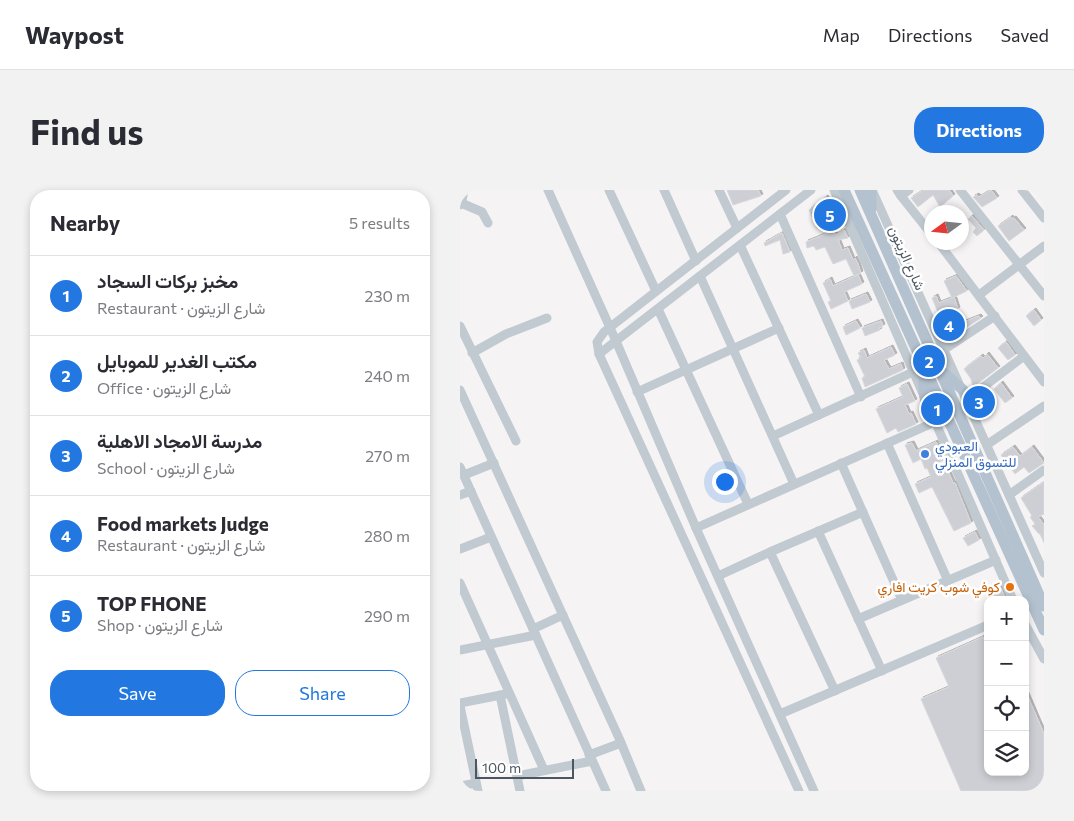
<!DOCTYPE html>
<html lang="en">
<head>
<meta charset="utf-8">
<style>
  body { margin:0; font-family:Commissioner,Vazirmatn,sans-serif; background:#f2f2f3; color:#2b2b33 }
  .controls { position:absolute; right:15px; bottom:15px; display:grid; overflow:hidden; border-radius:10px; box-shadow:0 2px 8px #0003 }
  .controls button { width:45px; height:45px; display:grid; place-items:center; padding:0; border:0; border-bottom:1px solid #e1e1e2; background:#fff; color:#2b2b33; font:25px sans-serif }
  .compass { position:absolute; left:464px; top:15px; width:45px; height:45px; border-radius:50%; background:#fff; box-shadow:0 2px 8px #0003; rotate:255deg }
  .scale { position:absolute; left:15px; bottom:12px; width:99px; box-sizing:border-box; padding-left:5px; border:2px solid #4b5660; border-top:0; font-size:14px; line-height:18px; white-space:nowrap; color:#4b5660; -webkit-text-stroke:4px #fff; paint-order:stroke }
  .you { position:absolute; left:264px; top:291px; width:18px; height:18px; margin:-12px; border:4px solid #fff; border-radius:50%; background:#1a73e8; box-shadow:0 0 0 8px #1a73e833 }
  .badge { display:grid; place-items:center; width:32px; height:32px; border-radius:50%; background:#2278e0; color:#fff; font-size:16px; font-weight:700 }
  .pin { position:absolute; translate:-50% -50%; border:2px solid #fff; box-shadow:0 1px 5px #0006 }
  .list { margin:0; padding:0; list-style:none }
  h2 { display:flex; justify-content:space-between; align-items:center; height:65px; margin:0; padding:0 20px; font-size:21px }
  h2 small { font-size:16px; font-weight:400; color:#7c7c81 }
  .list li { display:grid; grid-template-columns:32px 1fr auto; gap:15px; align-items:center; box-sizing:border-box; height:80px; padding:0 20px; border-top:1px solid #e1e1e2 }
  .list b { display:block; font-size:19px; white-space:nowrap }
  .list p { margin:0; font-size:16px; white-space:nowrap; color:#7c7c81 }
  .list em { font-size:16px; font-style:normal; color:#7c7c81 }
  .actions { display:flex; gap:10px; padding:15px 20px }
  .actions a { flex:1; padding:11px 0; border:1px solid #2278e0; border-radius:20px; text-align:center; font-size:18px; color:#2278e0 }
  .actions .main { background:#2278e0; color:#fff }
  .icon { flex:none; width:28px; height:28px; fill:none; stroke:currentColor; stroke-width:2; stroke-linecap:round; stroke-linejoin:round }
  .map { position:relative; flex:none; width:584px; height:601px; overflow:hidden; border-radius:20px }
  header { display:flex; align-items:center; gap:30px; box-sizing:border-box; height:70px; padding:0 25px; background:#fff; border-bottom:1px solid #e1e1e2 }
  header strong { font-size:24px }
  nav { display:flex; gap:28px; margin-inline-start:auto; font-size:18px }
  .intro { display:flex; align-items:center; justify-content:space-between; box-sizing:border-box; height:120px; padding:0 30px }
  h1 { margin:0; font-size:35px }
  .button { padding:12px 22px; border-radius:20px; background:#2278e0; color:#fff; font-size:18px; font-weight:700 }
  main { display:flex; gap:30px; padding:0 30px }
  aside { flex:1; background:#fff; border-radius:20px; box-shadow:0 2px 8px #0003 }
  .map>svg:first-child { display:block }
  .building { fill:#cdcfd4; stroke:#d7d9dd; filter:url(#shadow) }
  .lines { fill:none; stroke-linecap:round; stroke-linejoin:round }
  .minor { stroke:#c1cad1; stroke-width:9 }
  .major { stroke:#b4c2cf; stroke-width:11 }
  .shop-dot { fill:#3f7fe0; stroke:#fff; stroke-width:2 }
  .food-dot { fill:#e8710a; stroke:#fff; stroke-width:2 }
  .labels { text-anchor:middle; stroke-width:5; stroke-linejoin:round; paint-order:stroke }
  .street-label { font-size:14px; fill:#4b5660; stroke:#fff }
  .shop-label { font-size:14px; fill:#366cbe; stroke:#fff; text-anchor:start }
  .food-label { font-size:14px; fill:#c56008; stroke:#fff; text-anchor:end }
</style>
</head>
<body>
<header>
<strong>Waypost</strong>
<nav><a>Map</a><a>Directions</a><a>Saved</a></nav>
</header>
<div class="intro"><h1>Find us</h1><a class="button">Directions</a></div>
<main>
<aside>
<h2>Nearby<small>5 results</small></h2>
<ul class="list">
<li><span class="badge">1</span><div><b>مخبز بركات السجاد</b><p>Restaurant · شارع الزيتون</p></div><em>230 m</em></li>
<li><span class="badge">2</span><div><b>مكتب الغدير للموبايل</b><p>Office · شارع الزيتون</p></div><em>240 m</em></li>
<li><span class="badge">3</span><div><b>مدرسة الامجاد الاهلية</b><p>School · شارع الزيتون</p></div><em>270 m</em></li>
<li><span class="badge">4</span><div><b>Food markets Judge</b><p>Restaurant · شارع الزيتون</p></div><em>280 m</em></li>
<li><span class="badge">5</span><div><b>TOP FHONE</b><p>Shop · شارع الزيتون</p></div><em>290 m</em></li>
</ul>
<div class="actions"><a class="main">Save</a><a>Share</a></div>
</aside>
<div class="map">
<svg width="584" height="601" viewBox="0 0 584 601">
  <defs>
    <filter id="shadow"><feDropShadow dx="2" dy="-2" stdDeviation="0" flood-color="#0004"/></filter>
  </defs>
  <rect width="100%" height="100%" fill="#f5f3f3"/>
  <g class="building">
    <path d="M267,0h31l3,6 -28,9z"/>
    <path d="M464,0h25l4,6 -13,11 -7,-12 -15,12 -7,-9z"/>
    <path d="M531,0l6,8 -15,9 -9,-10 4,-2 2,2z"/>
    <path d="M366,7l10,22 -19,9 -8,-18z"/>
    <path d="M512,26l12,14 -7,6 -4,-4 3,-4 -8,-9z"/>
    <path d="M551,27l1,2 2,-1 10,12 -15,11 -11,-15z"/>
    <path d="M384,40l4,8 -10,2 4,10 6,-2 5,12 2,-2 3,6 3,9 -7,3 -8,-17 -13,5 -8,-17 -9,3 -2,-4 -7,2 -1,-6 27,-11 3,4z"/>
    <path d="M322,43l8,19 -7,2 -3,-14 -15,6 -1,-3z"/>
    <path d="M398,85l4,9 -18,8 4,9 -17,8 -3,-7 3,-1 -8,-18 7,-4 3,7z"/>
    <path d="M496,86l11,15 -15,7 -8,-17z"/>
    <path d="M406,104l4,8 -18,7 -3,-8z"/>
    <path d="M476,106l3,7 15,-6 4,12 -18,8 -8,-19z"/>
    <path d="M574,120l7,10 -7,6 -8,-10z"/>
    <path d="M519,126l2,2 -23,15 -2,-8z"/>
    <path d="M396,131l4,7 -14,7 -3,-8z"/>
    <path d="M421,131l2,5 -4,2 1,2 -15,6 -3,-8z"/>
    <path d="M546,152l9,13 -7,5 -10,-12z"/>
    <path d="M431,157l4,8 -11,5 5,9 12,-5 2,6 -38,17 -3,-9 3,-1 -8,-17 4,-2 -3,-5 6,-3 3,8z"/>
    <path d="M527,164l11,14 -25,19 -2,-8 -7,-10 17,-13 2,2z"/>
    <path d="M541,193l11,15 -7,5 -11,-14z"/>
    <path d="M447,194l8,17 -10,4 4,9 2,-1 5,11 -18,8 -2,-4 -9,5 -11,-24 27,-12 -4,-9z"/>
    <path d="M476,252l8,18 -10,4 4,9 10,-2 5,12h2l16,40 -17,8 -22,-44 -13,6 -4,-9 16,-7 -4,-9 -2,1 -4,-10 -8,4 -8,-18 7,-2 4,8z"/>
    <path d="M553,257l7,9 12,-9 12,16 -15,10 -5,-6 -9,7 -14,-19z"/>
    <path d="M584,292v32l-6,3 6,8v18l-4,-9h-1l-7,-8 3,-2 -5,-7 2,-1 -11,-18z"/>
    <path d="M515,342l4,8 -11,6 -5,-8z"/>
    <path d="M540,397l6,13h-11l-4,-10z"/>
    <path d="M523,447l5,10v125h37v-82l19,44v57h-83l-40,-92 28,-12 -13,-29z"/>
  </g>
  <g class="lines">
    <g class="minor">
      <path d="M88,0l68,151 80,187 118,263"/>
      <path d="M149,0l47,101"/>
      <path d="M204,0l32,71"/>
      <path d="M259,0l18,38"/>
      <path d="M326,0l-182,142 -7,10 2,12 200,437"/>
      <path d="M374,0l179,410"/>
      <path d="M412,0l172,383"/>
      <path d="M437,0l4,6 8,-6"/>
      <path d="M500,0l84,106"/>
      <path d="M562,0l22,28"/>
      <path d="M441,6l31,39"/>
      <path d="M1,13l21,9 6,11"/>
      <path d="M0,15l2,-4 2,-11"/>
      <path d="M320,24l81,183"/>
      <path d="M478,52l106,140"/>
      <path d="M280,55l79,170"/>
      <path d="M240,86l94,208"/>
      <path d="M519,105l65,-49"/>
      <path d="M198,119l90,195"/>
      <path d="M0,136l56,115"/>
      <path d="M485,159l50,-33"/>
      <path d="M12,163l34,-19 41,-16"/>
      <path d="M139,164l212,-164"/>
      <path d="M0,200l159,348 22,53"/>
      <path d="M177,202l142,-64"/>
      <path d="M506,210l58,-44"/>
      <path d="M313,246l140,-64"/>
      <path d="M427,253l61,138"/>
      <path d="M528,254l56,-38"/>
      <path d="M381,273l61,137"/>
      <path d="M0,277l146,324"/>
      <path d="M4,285l30,-12"/>
      <path d="M0,305l11,-4"/>
      <path d="M549,305l35,-25"/>
      <path d="M236,338l239,-106"/>
      <path d="M358,341l64,140"/>
      <path d="M0,359l31,-12"/>
      <path d="M310,362l65,139"/>
      <path d="M258,386l52,-24 93,-40"/>
      <path d="M0,393l84,187"/>
      <path d="M398,429l138,-59"/>
      <path d="M565,434l19,35"/>
      <path d="M73,439l30,-14"/>
      <path d="M0,460l76,-15"/>
      <path d="M40,505l20,96"/>
      <path d="M0,513l46,-9"/>
      <path d="M0,516l18,85"/>
      <path d="M320,524l208,-89"/>
      <path d="M129,565l32,-12"/>
      <path d="M57,586l75,-15"/>
      <path d="M0,596l16,-3"/>
    </g>
    <g class="major">
      <path d="M384,0l200,440"/>
      <path d="M400,0l184,416"/>
      <path d="M411,0v19"/>
      <path d="M464,181v21l2,10"/>
      <path d="M483,182l20,18"/>
    </g>
  </g>
  <circle class="shop-dot" cx="465" cy="264" r="5"/>
  <circle class="food-dot" cx="550" cy="397" r="5"/>
  <g class="labels">
    <g class="street-label">
      <text transform="translate(447 68) rotate(66)" y="5">شارع الزيتون</text>
    </g>
    <g class="shop-label">
      <text x="475" y="261">العبودي<tspan x="475" dy="16">للتسوق المنزلي</tspan></text>
    </g>
    <g class="food-label">
      <text x="540" y="402">كوفي شوب كريت افاري</text>
    </g>
  </g>
</svg>
<div class="controls">
<button>+</button>
<button>−</button>
<button><svg class="icon" aria-label="locate" viewBox="0 0 24 24"><circle cx="12" cy="12" r="6"/><path d="M12 2v4M12 18v4M2 12h4M18 12h4"/></svg></button>
<button><svg class="icon" aria-label="layers" viewBox="0 0 24 24"><path d="M12 4l9 5-9 5-9-5zM3 14l9 5 9-5"/></svg></button>
</div>
<svg class="compass" viewBox="-18 -18 36 36"><path d="M0-13l5 13h-10z" fill="#e53935"/><path d="M0 13l5-13h-10z" fill="#7c7c81"/></svg>
<div class="scale">100 m</div>
<div class="you"></div>
<div class="pin badge" style="left:477px;top:219px">1</div>
<div class="pin badge" style="left:469px;top:171px">2</div>
<div class="pin badge" style="left:519px;top:212px">3</div>
<div class="pin badge" style="left:489px;top:135px">4</div>
<div class="pin badge" style="left:370px;top:25px">5</div>
</div>
</main>
</body>
</html>
